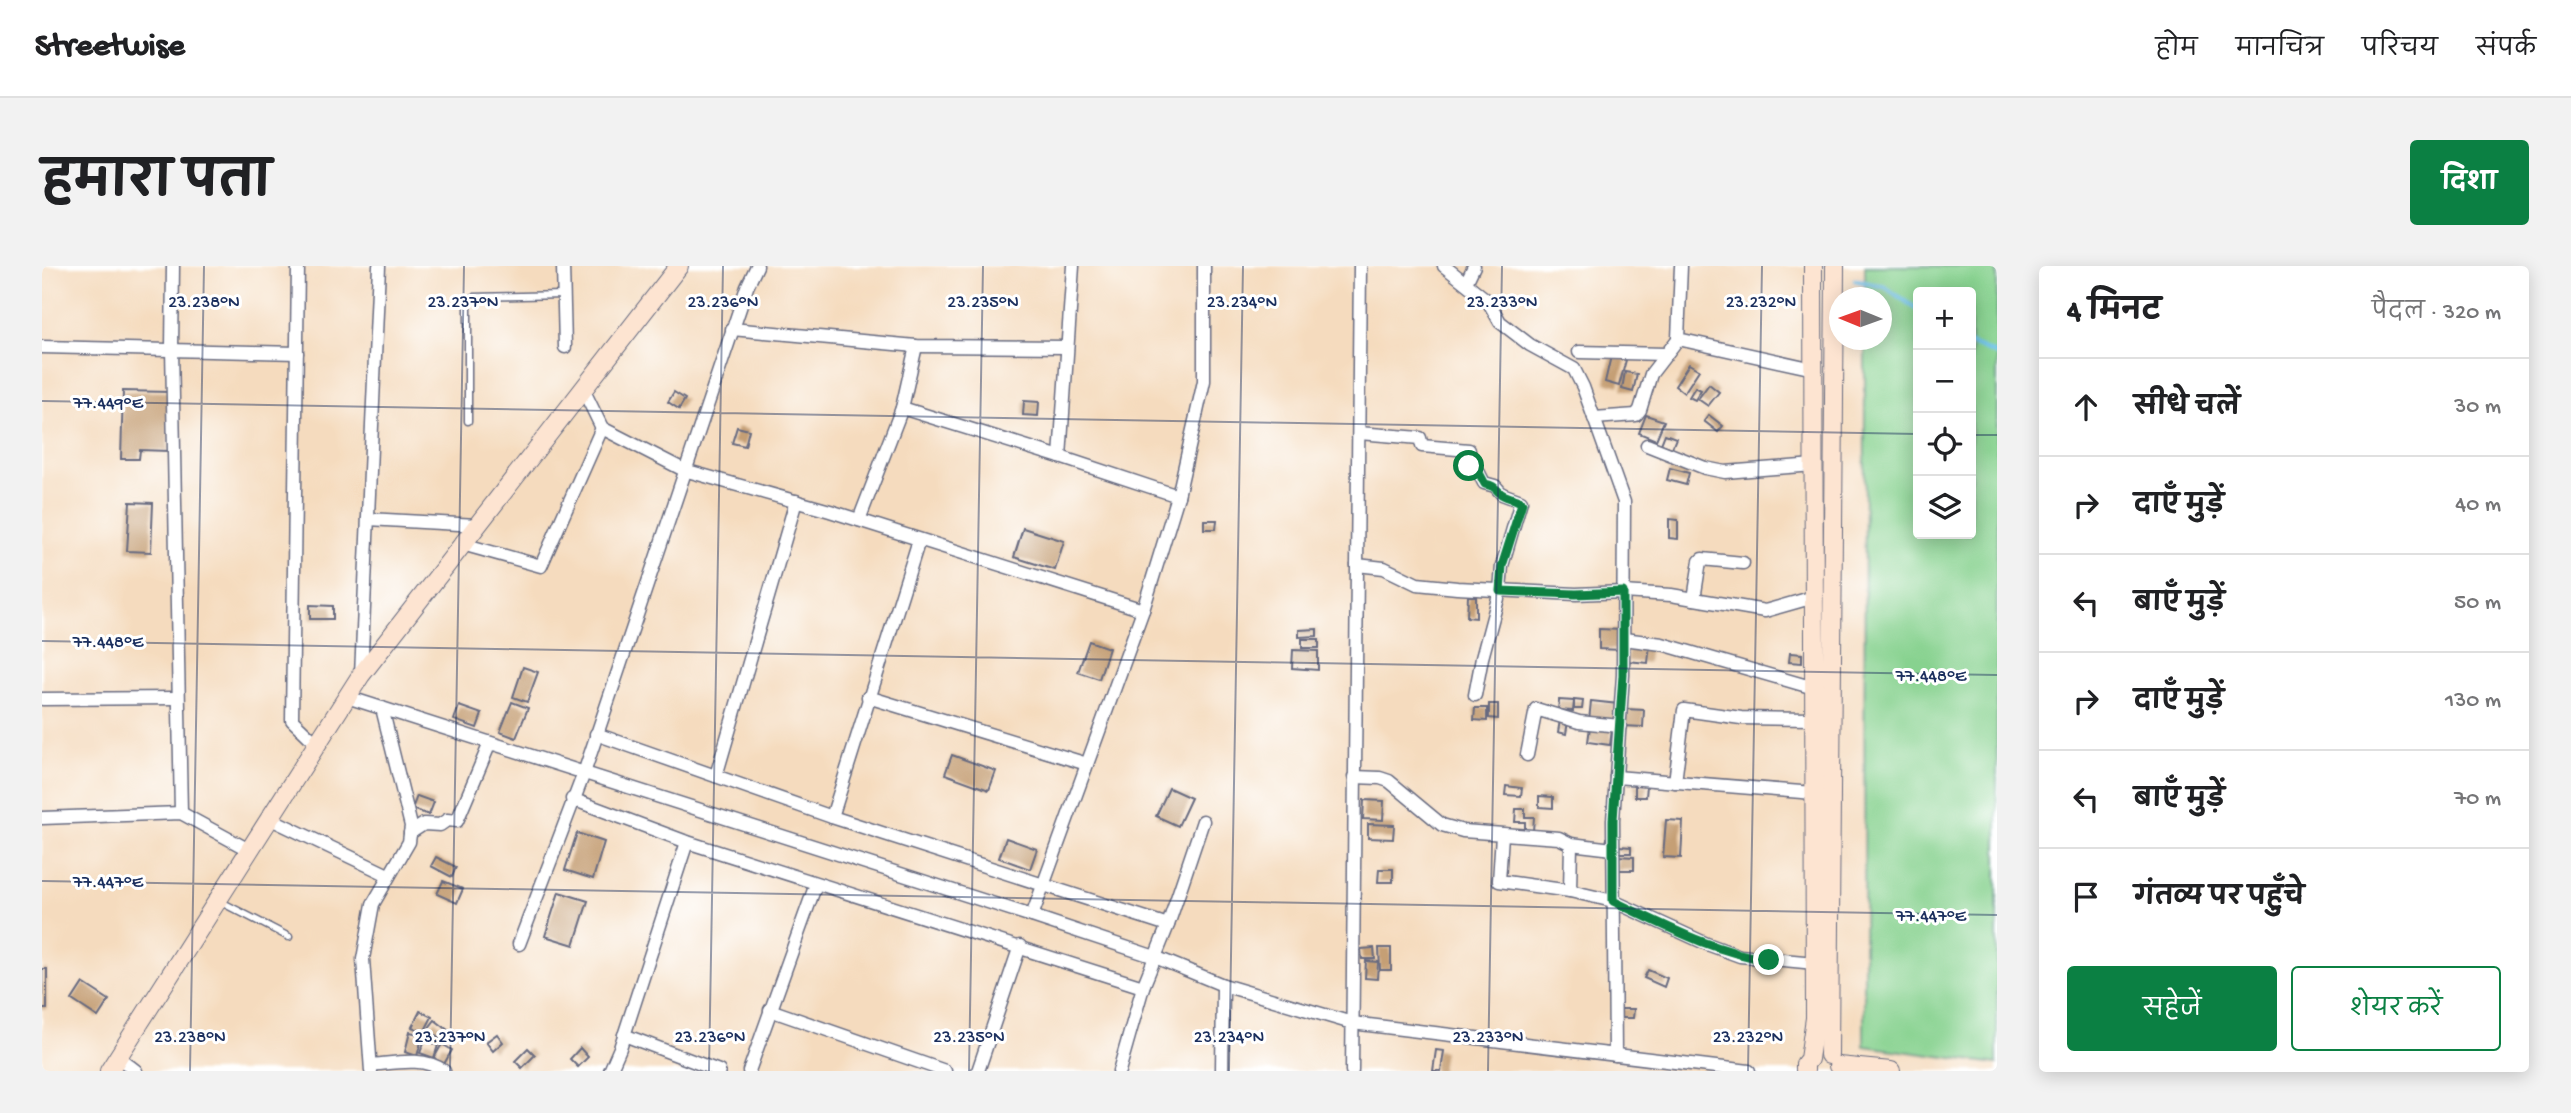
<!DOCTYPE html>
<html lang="hi">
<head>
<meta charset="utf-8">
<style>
  body { margin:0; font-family:"Gochi Hand","Playpen Sans Deva",sans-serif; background:#f2f2f2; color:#202124 }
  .controls { position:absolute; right:21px; top:21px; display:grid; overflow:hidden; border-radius:7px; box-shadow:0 4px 18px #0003 }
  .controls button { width:63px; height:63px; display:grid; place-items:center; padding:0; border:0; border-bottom:2px solid #e0e0e0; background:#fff; color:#202124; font:35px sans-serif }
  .compass { position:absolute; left:1787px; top:21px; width:63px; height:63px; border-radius:50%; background:#fff; box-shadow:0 4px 18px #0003; rotate:271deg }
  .stop { position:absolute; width:21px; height:21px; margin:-16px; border:5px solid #0b8043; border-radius:50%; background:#fff }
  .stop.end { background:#0b8043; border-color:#fff; box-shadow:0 2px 7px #0008 }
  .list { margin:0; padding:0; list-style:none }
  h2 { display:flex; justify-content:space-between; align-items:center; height:91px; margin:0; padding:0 28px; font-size:30px }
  h2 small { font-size:23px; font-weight:400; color:#757577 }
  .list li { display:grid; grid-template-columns:46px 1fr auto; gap:21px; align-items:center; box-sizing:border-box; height:98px; padding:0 28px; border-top:2px solid #e0e0e0 }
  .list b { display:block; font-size:26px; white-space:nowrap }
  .list em { font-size:23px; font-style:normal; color:#757577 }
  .actions { display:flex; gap:14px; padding:21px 28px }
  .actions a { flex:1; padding:16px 0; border:2px solid #0b8043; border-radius:7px; text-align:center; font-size:24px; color:#0b8043 }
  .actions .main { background:#0b8043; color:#fff }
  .icon { flex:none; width:38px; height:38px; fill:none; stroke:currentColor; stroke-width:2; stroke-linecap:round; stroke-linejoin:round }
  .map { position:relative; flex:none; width:1955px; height:805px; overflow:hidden; border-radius:7px }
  header { display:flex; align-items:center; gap:42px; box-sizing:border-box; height:98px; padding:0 35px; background:#fff; border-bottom:2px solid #e0e0e0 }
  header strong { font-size:33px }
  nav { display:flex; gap:38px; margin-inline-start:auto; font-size:24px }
  .intro { display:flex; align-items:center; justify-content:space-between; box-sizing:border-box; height:168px; padding:0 42px }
  h1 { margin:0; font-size:49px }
  .button { padding:18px 32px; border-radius:7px; background:#0b8043; color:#fff; font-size:24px; font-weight:700 }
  main { display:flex; gap:42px; padding:0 42px }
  aside { flex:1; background:#fff; border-radius:7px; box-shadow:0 4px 18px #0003 }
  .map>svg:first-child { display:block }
  .green { fill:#87d28f; stroke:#518076; stroke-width:2; fill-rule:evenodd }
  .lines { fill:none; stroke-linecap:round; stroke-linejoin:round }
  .stream { stroke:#70c3ec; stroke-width:4.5 }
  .building { fill:#c59f75 }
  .lane-casing { stroke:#676b80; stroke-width:9 }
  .street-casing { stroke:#676b80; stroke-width:15 }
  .secondary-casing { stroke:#676b80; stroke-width:20 }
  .lane { stroke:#fff; stroke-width:6 }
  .street { stroke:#fff; stroke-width:12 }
  .secondary { stroke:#fde4d1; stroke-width:18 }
  .route { stroke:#0b8043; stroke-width:9 }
  .ticks { fill:none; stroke:#1b2f5e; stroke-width:2; stroke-opacity:0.45 }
  .ticks-label { font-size:18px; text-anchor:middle; fill:#1b2f5e; stroke:#fff; stroke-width:6; stroke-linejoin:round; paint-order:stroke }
</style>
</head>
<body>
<header>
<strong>Streetwise</strong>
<nav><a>होम</a><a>मानचित्र</a><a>परिचय</a><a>संपर्क</a></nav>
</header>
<div class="intro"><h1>हमारा पता</h1><a class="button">दिशा</a></div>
<main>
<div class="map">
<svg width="1955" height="805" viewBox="0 0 1955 805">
  <rect width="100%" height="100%" fill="#fff"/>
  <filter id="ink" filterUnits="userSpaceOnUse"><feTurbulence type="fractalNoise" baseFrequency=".0143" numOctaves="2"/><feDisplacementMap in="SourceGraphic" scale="14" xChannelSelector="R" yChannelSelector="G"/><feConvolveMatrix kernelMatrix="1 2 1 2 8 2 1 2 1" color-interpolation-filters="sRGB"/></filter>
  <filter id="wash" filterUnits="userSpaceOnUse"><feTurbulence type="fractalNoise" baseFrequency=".00686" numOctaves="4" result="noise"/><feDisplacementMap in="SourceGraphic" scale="28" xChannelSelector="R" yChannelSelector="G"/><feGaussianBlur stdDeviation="1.57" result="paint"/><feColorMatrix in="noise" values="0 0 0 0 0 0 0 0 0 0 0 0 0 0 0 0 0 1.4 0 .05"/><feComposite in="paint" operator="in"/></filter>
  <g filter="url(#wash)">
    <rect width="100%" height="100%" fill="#f5dbbe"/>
    <path class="green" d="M1823,0h132v798l-133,-18 1,-706h17v-42l-17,-1zM1876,26h53v242h-53z"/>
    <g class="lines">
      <g class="stream">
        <path d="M1813,14l30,7 33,23"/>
        <path d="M1929,78l26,11"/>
      </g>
    </g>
    <g id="blocks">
      <g class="building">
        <path d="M1569,90l15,4 -7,26 -14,-4z"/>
        <path d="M1647,98l10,6 -15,23 -9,-7z"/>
        <path d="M1583,106l12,2 -4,18 -11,-3z"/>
        <path d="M1667,118l10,8 -11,14 -10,-7z"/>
        <path d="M1653,121l6,3 -6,10 -6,-3z"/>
        <path d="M81,125l47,1 -2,59 -28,-1 -1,9h-18z"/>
        <path d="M632,126l11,7 -6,10 -11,-7z"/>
        <path d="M982,135l15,1 -1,14 -15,-1z"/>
        <path d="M1604,149l18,6 -8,19 -17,-7z"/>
        <path d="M1667,149l14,11 -5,6 -14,-11z"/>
        <path d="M695,161l12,3 -4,16 -13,-3z"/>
        <path d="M1623,168l11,4 -4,10 -11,-4z"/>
        <path d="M1628,202l19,5 -3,12 -19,-5z"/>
        <path d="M88,236l23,1 -2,49 -24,-1z"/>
        <path d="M1627,253l9,1v19l-9,-1z"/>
        <path d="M1162,254h13l-1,9h-12z"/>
        <path d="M981,262l41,13 -9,29 -41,-13z"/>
        <path d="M1426,330h8v22l-9,-1z"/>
        <path d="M268,339l23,1v13h-23z"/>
        <path d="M1275,363v7l-18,1v-7z"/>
        <path d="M1557,363l23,1 -1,20 -22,-1z"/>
        <rect x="1260" y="373" width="17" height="9"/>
        <path d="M1047,375l20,7 -10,31 -21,-7z"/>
        <path d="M1587,376l21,2 -2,19 -21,-2z"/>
        <path d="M1251,384l25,1v19l-26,-2z"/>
        <path d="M1748,387l12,1v9l-13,-1z"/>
        <path d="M481,401l15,5 -11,30 -14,-5z"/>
        <path d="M1517,434l15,1 -1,10 -15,-1z"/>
        <path d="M1532,434l9,1 -1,8h-8z"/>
        <path d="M1549,435l27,3 -2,19 -27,-2z"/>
        <path d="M470,436l16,6 -12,30 -16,-6z"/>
        <path d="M1447,438h9v15l-9,-1z"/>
        <path d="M417,440l23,8 -5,14 -23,-8z"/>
        <path d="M1433,442h12v13l-13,-1z"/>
        <path d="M1583,443l19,1 -1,17 -19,-1z"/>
        <path d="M1518,454l8,1 -2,13 -8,-2z"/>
        <path d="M1548,461l22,2 -2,16 -22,-3z"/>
        <path d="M910,489l44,16 -7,19 -44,-16z"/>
        <path d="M1593,518l12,1 -1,12h-11z"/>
        <path d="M1464,520l16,2 -1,8 -16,-1z"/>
        <path d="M1127,522l22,10 -13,28 -22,-10z"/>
        <path d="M375,530l17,6 -5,13 -17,-6z"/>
        <path d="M1497,530l14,1v11l-14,-1z"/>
        <path d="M1322,534l20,1 -1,19 -20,-1z"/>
        <path d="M1474,543h9v8h9l-1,14h-8v-9h-10z"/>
        <path d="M1624,554l17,1 -2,37 -18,-1z"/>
        <path d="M1326,558l26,1 -1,14 -25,-1z"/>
        <path d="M535,567l27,9 -11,37 -28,-9z"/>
        <path d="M964,572l31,11 -7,20 -31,-11z"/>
        <path d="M1577,580l12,1v6h-13z"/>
        <path d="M1576,590l16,1v13h-17z"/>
        <path d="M394,591l20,10 -4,10 -21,-11z"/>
        <path d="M1337,603h14v13h-15z"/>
        <path d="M401,615l20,8 -6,14 -20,-9z"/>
        <path d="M517,626l29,9 -14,44 -29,-9z"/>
        <path d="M1332,682l1,11h-13l-1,-10z"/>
        <path d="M1337,682h12v22h-11z"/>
        <path d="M1324,695l12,1 -1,17 -12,-1z"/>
        <rect x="0" y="703" width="5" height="40"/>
        <path d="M1606,704l19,8 -3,9 -20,-9z"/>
        <path d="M41,717l26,17 -11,17 -26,-17z"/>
        <path d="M1578,743h14l-1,9h-13z"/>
        <path d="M378,745l12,6 -8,15 -12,-5z"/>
        <path d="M393,754l14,11 -7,9 -14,-11z"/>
        <path d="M368,766l13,3 -6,21 -12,-4z"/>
        <path d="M455,768l6,8 -10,9 -7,-9z"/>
        <path d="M383,774l13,5 -4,13 -14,-5z"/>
        <path d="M400,778l10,6 -8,14 -10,-6z"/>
        <path d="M486,782l7,7 -13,13 -7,-7z"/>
        <path d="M538,782l8,9 -10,10 -8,-8z"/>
        <path d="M1394,784l8,1 -3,20h-8z"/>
      </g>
    </g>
  </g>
  <g filter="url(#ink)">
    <use href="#blocks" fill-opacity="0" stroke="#676b80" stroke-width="2"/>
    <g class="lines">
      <defs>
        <g id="lane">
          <path d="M426,155v-121l6,-3 89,-2"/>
          <path d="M177,635l70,36"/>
        </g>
        <g id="street">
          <path d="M131,0l-1,82 9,465"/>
          <path d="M256,0l-6,454 25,24"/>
          <path d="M521,0l2,81"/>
          <path d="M1402,0l44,35 12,21 30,23 44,24 9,18 41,115 -1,173 -10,145 2,235"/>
          <path d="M1639,0l-3,73 136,30"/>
          <path d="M1424,17l8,-17"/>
          <path d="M690,63l184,17 151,1"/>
          <path d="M0,81l255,6"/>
          <path d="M1537,86l86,2"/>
          <path d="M541,123l19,39 82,42 146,41 313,99"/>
          <path d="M860,142l158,49 118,39"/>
          <path d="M1552,152l42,-3 4,-5 11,-36 27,-35"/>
          <path d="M1317,167l61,5 2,8 47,4v16l7,1 8,16 11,3 7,8 19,7 -19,65 -2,25 -18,67 -7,37"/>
          <path d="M1605,179l58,23 20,4 89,-7"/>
          <path d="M1018,191l13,-191"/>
          <path d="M326,253l109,6"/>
          <path d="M817,254l43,-112 14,-62"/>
          <path d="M420,278l79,22 61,-138"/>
          <path d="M1315,299l27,3 33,16 40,4 119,6 47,-2 48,3 94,16 49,-14"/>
          <path d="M1652,333l6,-38 2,-2 41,4"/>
          <path d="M1582,373l38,5 152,44"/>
          <path d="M319,409l18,-409"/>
          <path d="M305,431l685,219 123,41 68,28 129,38 397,48"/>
          <path d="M826,431l219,67"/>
          <path d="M0,433l136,-1"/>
          <path d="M554,468l236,83 336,108"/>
          <path d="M1485,489l9,-46 43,13 41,4"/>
          <path d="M674,510l80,-275"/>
          <path d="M1312,511l26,1 9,3 53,44 21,6 96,7 12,6 42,5"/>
          <path d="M1574,511l198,16"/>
          <path d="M1633,516l9,-72 57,8 73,1"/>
          <path d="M530,533l115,43 456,145"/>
          <path d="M790,551l87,-277"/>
          <path d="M0,552l139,-5 68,37"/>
          <path d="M229,553l113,54 3,5"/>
          <path d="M368,567l14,-9 16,1 7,-5 10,1 33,-78"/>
          <path d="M1460,569l-3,46 71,10 43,10 94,43 33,12 75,7"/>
          <path d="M1528,625l1,-47"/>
          <path d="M990,650l111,-306 35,-114 26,-115v-115"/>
          <path d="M477,678l65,-171 163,-486 10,-21"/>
          <path d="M728,744l175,61"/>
          <path d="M582,769l95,36"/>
          <path d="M76,791l18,14"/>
          <path d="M329,799c24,-2 52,-9 73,6"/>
          <path d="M329,805l-8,-112 10,-55 36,-62 2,-16 -29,-118"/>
          <path d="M568,805l10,-23 67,-206"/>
          <path d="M707,805l67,-187"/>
          <path d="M936,805l42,-125"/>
          <path d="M1077,805l24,-84 25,-62 35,-104"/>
          <path d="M1180,805l1,-86"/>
          <path d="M1310,805l8,-805"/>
        </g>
        <g id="secondary">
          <path d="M1787,789l6,-789"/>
          <path d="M1796,800l53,5"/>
          <path d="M67,805l252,-396 318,-409"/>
          <path d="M1763,805v-7l4,-5 6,-41 -2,-752"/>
        </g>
      </defs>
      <use href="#lane" class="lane-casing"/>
      <use href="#street" class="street-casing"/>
      <use href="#secondary" class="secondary-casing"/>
      <use href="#lane" class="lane"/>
      <use href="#street" class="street"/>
      <use href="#secondary" class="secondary"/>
    </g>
  </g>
  <g class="lines" filter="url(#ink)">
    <path class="route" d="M1427,200l7,1 9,17c9,2 9,3 15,9 6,5 16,5 22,10l-20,63 -2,25 76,3 47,-2v83l-10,145v81c51,24 100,51 156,59"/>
  </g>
  <path class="ticks" d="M0,135l1876,33M1929,169h26M0,375l1955,34M0,615l1955,34M148,805l14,-805M408,805l14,-805M667,805l14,-805M927,805l14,-805M1187,805l14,-805M1446,805l14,-805M1706,805l14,-805"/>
  <g class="ticks-label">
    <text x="162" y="41">23.238°N</text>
    <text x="421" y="41">23.237°N</text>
    <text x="681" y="41">23.236°N</text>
    <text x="941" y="41">23.235°N</text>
    <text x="1200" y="41">23.234°N</text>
    <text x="1460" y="41">23.233°N</text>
    <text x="1719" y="41">23.232°N</text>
    <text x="66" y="142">77.449°E</text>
    <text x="66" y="381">77.448°E</text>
    <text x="1889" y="415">77.448°E</text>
    <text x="66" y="621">77.447°E</text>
    <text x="1889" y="655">77.447°E</text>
    <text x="148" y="776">23.238°N</text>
    <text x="408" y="776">23.237°N</text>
    <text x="668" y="776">23.236°N</text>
    <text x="927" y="776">23.235°N</text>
    <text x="1187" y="776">23.234°N</text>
    <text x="1446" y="776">23.233°N</text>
    <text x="1706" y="776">23.232°N</text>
  </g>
</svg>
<div class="controls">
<button>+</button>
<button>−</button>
<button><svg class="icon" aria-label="locate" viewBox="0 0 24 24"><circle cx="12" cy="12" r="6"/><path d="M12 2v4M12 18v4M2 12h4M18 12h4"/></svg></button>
<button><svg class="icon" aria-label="layers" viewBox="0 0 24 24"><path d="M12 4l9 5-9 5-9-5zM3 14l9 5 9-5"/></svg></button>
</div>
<svg class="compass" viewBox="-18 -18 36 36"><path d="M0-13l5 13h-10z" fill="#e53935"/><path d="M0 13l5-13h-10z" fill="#757577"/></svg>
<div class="stop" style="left:1427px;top:200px"></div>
<div class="stop end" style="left:1727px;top:694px"></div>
</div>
<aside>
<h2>4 मिनट<small>पैदल · 320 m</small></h2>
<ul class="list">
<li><svg class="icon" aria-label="ahead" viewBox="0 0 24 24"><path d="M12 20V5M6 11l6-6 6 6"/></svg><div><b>सीधे चलें</b></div><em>30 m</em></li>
<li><svg class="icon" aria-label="right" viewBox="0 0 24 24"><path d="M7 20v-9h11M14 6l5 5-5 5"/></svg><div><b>दाएँ मुड़ें</b></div><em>40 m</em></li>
<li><svg class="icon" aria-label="left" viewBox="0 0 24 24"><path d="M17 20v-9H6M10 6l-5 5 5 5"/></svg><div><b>बाएँ मुड़ें</b></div><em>50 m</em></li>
<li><svg class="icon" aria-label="right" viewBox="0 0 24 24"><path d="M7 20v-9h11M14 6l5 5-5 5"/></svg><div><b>दाएँ मुड़ें</b></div><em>130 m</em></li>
<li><svg class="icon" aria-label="left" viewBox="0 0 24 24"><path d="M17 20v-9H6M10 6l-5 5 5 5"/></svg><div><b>बाएँ मुड़ें</b></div><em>70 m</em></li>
<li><svg class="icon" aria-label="arrive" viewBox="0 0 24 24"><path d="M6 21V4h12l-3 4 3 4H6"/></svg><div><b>गंतव्य पर पहुँचे</b></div></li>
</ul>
<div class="actions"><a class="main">सहेजें</a><a>शेयर करें</a></div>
</aside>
</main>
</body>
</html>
